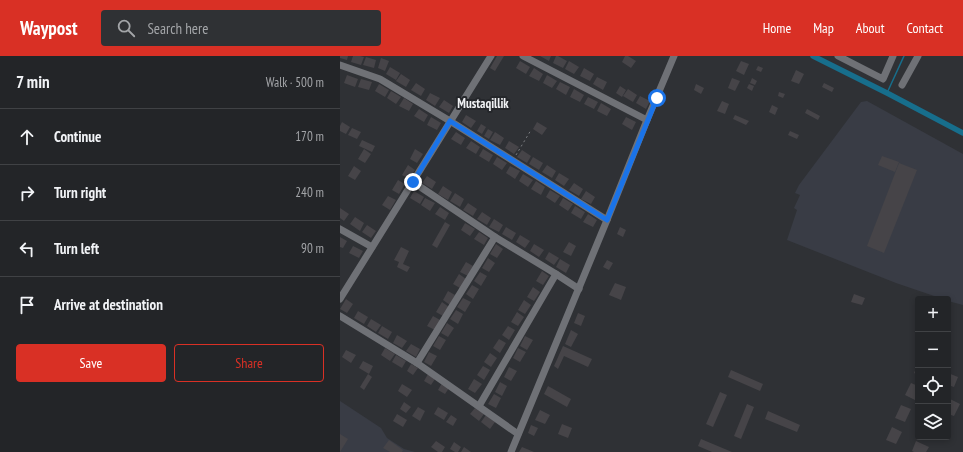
<!DOCTYPE html>
<html lang="en">
<head>
<meta charset="utf-8">
<style>
  body { margin:0; font-family:"PT Sans Narrow",sans-serif; background:#2f3134; color:#f1f3f6 }
  .controls { position:absolute; right:12px; bottom:12px; display:grid; overflow:hidden; border-radius:4px; box-shadow:0 2px 6px #0003 }
  .controls button { width:36px; height:36px; display:grid; place-items:center; padding:0; border:0; border-bottom:1px solid #404245; background:#232528; color:#f1f3f6; font:20px sans-serif }
  .stop { position:absolute; width:12px; height:12px; margin:-9px; border:3px solid #1a73e8; border-radius:50%; background:#fff }
  .stop.end { background:#1a73e8; border-color:#fff; box-shadow:0 1px 4px #0008 }
  .list { margin:0; padding:0; list-style:none }
  h2 { display:flex; justify-content:space-between; align-items:center; height:52px; margin:0; padding:0 16px; font-size:17px }
  h2 small { font-size:13px; font-weight:400; color:#a3a5a8 }
  .list li { display:grid; grid-template-columns:26px 1fr auto; gap:12px; align-items:center; box-sizing:border-box; height:56px; padding:0 16px; border-top:1px solid #404245 }
  .list b { display:block; font-size:15px; white-space:nowrap }
  .list em { font-size:13px; font-style:normal; color:#a3a5a8 }
  .actions { display:flex; gap:8px; padding:12px 16px }
  .actions a { flex:1; padding:9px 0; border:1px solid #d93025; border-radius:4px; text-align:center; font-size:14px; color:#d93025 }
  .actions .main { background:#d93025; color:#fff }
  .icon { flex:none; width:22px; height:22px; fill:none; stroke:currentColor; stroke-width:2; stroke-linecap:round; stroke-linejoin:round }
  .map { position:relative; flex:none; width:623px; height:396px; overflow:hidden }
  header { display:flex; align-items:center; gap:24px; box-sizing:border-box; height:56px; padding:0 20px; background:#d93025; color:#fff }
  header strong { font-size:19px }
  nav { display:flex; gap:22px; margin-inline-start:auto; font-size:14px }
  .search { width:280px; height:36px; background:#2f3134; display:flex; align-items:center; gap:10px; box-sizing:border-box; padding:0 14px; border-radius:4px; color:#a3a5a8; font-size:15px }
  main { display:flex }
  aside { flex:1; background:#232528 }
  .map>svg:first-child { display:block }
  .built { fill:#393c45 }
  .lines { fill:none; stroke-linecap:round; stroke-linejoin:round }
  .stream { stroke:#176e8c; stroke-width:1.5 }
  .canal { stroke:#176e8c; stroke-width:5.5 }
  .building { fill:#464448 }
  .path { stroke:#7b7d81; stroke-width:1; stroke-dasharray:2 3; stroke-linecap:butt }
  .minor { stroke:#6f7176; stroke-width:7 }
  .route { stroke:#1a73e8; stroke-width:5 }
  .labels { text-anchor:middle; stroke-width:4; stroke-linejoin:round; paint-order:stroke }
  .neighbourhood-label { font-size:13px; font-weight:bold; fill:#f0f1f4; stroke:#25272b }
</style>
</head>
<body>
<header>
<strong>Waypost</strong>
<div class="search"><svg class="icon" aria-label="search" viewBox="0 0 24 24"><circle cx="10" cy="10" r="6"/><path d="M15 15l6 6"/></svg>Search here</div>
<nav><a>Home</a><a>Map</a><a>About</a><a>Contact</a></nav>
</header>
<main>
<aside>
<h2>7 min<small>Walk · 500 m</small></h2>
<ul class="list">
<li><svg class="icon" aria-label="ahead" viewBox="0 0 24 24"><path d="M12 20V5M6 11l6-6 6 6"/></svg><div><b>Continue</b></div><em>170 m</em></li>
<li><svg class="icon" aria-label="right" viewBox="0 0 24 24"><path d="M7 20v-9h11M14 6l5 5-5 5"/></svg><div><b>Turn right</b></div><em>240 m</em></li>
<li><svg class="icon" aria-label="left" viewBox="0 0 24 24"><path d="M17 20v-9H6M10 6l-5 5 5 5"/></svg><div><b>Turn left</b></div><em>90 m</em></li>
<li><svg class="icon" aria-label="arrive" viewBox="0 0 24 24"><path d="M6 21V4h12l-3 4 3 4H6"/></svg><div><b>Arrive at destination</b></div></li>
</ul>
<div class="actions"><a class="main">Save</a><a>Share</a></div>
</aside>
<div class="map">
<svg width="623" height="396" viewBox="0 0 623 396">
  <rect width="100%" height="100%" fill="#2f3135"/>
  <g class="built">
    <path d="M527,45l96,53v151l-15,-4v-2h-5l-47,-16 -109,-43 10,-30 -3,-2 6,-13 -5,-2 4,-8 62,-83z"/>
    <path d="M0,345l41,27 6,10 17,11 11,3h-75z"/>
  </g>
  <g class="lines">
    <path class="stream" d="M547,37l17,-37"/>
    <path class="canal" d="M473,0l74,37 76,40"/>
  </g>
  <g class="building">
    <path d="M0,0h8l-1,4 -7,-2z"/>
    <path d="M13,0h7l4,1 -3,8 -10,-3z"/>
    <path d="M157,0h7l-9,15 -5,-3z"/>
    <path d="M200,0h11l-2,5z"/>
    <path d="M216,0h2l9,5 -4,7 -10,-5z"/>
    <path d="M285,0h3l8,5 -5,7 -9,-6z"/>
    <path d="M26,1l10,3 -2,8 -11,-3z"/>
    <path d="M41,2l8,3 -4,10 -7,-3z"/>
    <path d="M180,5l10,6 -4,7 -10,-6z"/>
    <path d="M229,5l10,6 -5,7 -9,-5z"/>
    <path d="M401,5l8,3 -5,11 -8,-4z"/>
    <path d="M418,10l5,2 -2,4 -5,-2z"/>
    <path d="M50,11l10,6 -4,7 -10,-6z"/>
    <path d="M194,12l9,6 -4,7 -10,-5z"/>
    <path d="M244,12l10,6 -4,7 -10,-5z"/>
    <path d="M456,14l8,4 -5,10 -8,-3z"/>
    <path d="M61,18l9,6 -4,7 -10,-6z"/>
    <path d="M7,19l11,4 -3,8 -11,-4z"/>
    <path d="M207,19l10,6 -5,7 -9,-5z"/>
    <path d="M257,21l10,5 -4,8 -10,-6z"/>
    <path d="M392,22l8,3 -5,10 -7,-3z"/>
    <path d="M412,22l5,3 -2,4 -5,-2z"/>
    <path d="M21,23l11,3 -3,8 -11,-3z"/>
    <path d="M220,26l10,5 -4,8 -10,-6z"/>
    <path d="M76,27l9,6 -4,7 -10,-6z"/>
    <path d="M484,27l10,5 -2,4 -10,-5z"/>
    <path d="M39,28l10,6 -4,7 -10,-6z"/>
    <path d="M356,28l8,4 -3,6 -7,-4z"/>
    <path d="M409,28l5,2 -2,5 -5,-3z"/>
    <path d="M280,30l6,4 -4,7 -6,-4z"/>
    <path d="M234,33l10,6 -4,7 -10,-5z"/>
    <path d="M288,33l9,6 -4,7 -10,-6z"/>
    <path d="M51,35l10,6 -5,7 -9,-6z"/>
    <path d="M439,36l6,2 -2,4 -5,-2z"/>
    <path d="M90,37l10,5 -5,8 -9,-6z"/>
    <path d="M300,40l10,5 -4,8 -10,-6z"/>
    <path d="M248,41l10,5 -4,7 -10,-5z"/>
    <path d="M64,42l9,6 -4,7 -10,-5z"/>
    <path d="M104,44l9,6 -4,7 -10,-6z"/>
    <path d="M382,45l7,3 -4,10 -8,-3z"/>
    <path d="M261,47l10,6 -4,7 -10,-5z"/>
    <path d="M432,49l6,3 -3,7 -6,-3z"/>
    <path d="M79,53l9,6 -4,7 -10,-6z"/>
    <path d="M467,53l13,7 -2,4 -13,-7z"/>
    <path d="M126,59l10,6 -5,7 -9,-6z"/>
    <path d="M395,59l14,6 -3,4 -13,-6z"/>
    <path d="M91,61l10,6 -4,7 -10,-5z"/>
    <path d="M286,61l10,5 -4,8 -10,-6z"/>
    <path d="M2,66l8,5 -4,7 -6,-3v-5z"/>
    <path d="M197,66l10,6 -5,7 -9,-6z"/>
    <path d="M141,68l5,3 -4,7 -5,-3z"/>
    <path d="M12,72l9,4 -4,7 -9,-4z"/>
    <path d="M148,73l5,3 -4,7 -5,-3z"/>
    <path d="M450,75l9,4 -2,4 -9,-4z"/>
    <path d="M116,76l9,6 -4,7 -10,-6z"/>
    <path d="M155,76l9,6 -4,7 -10,-5z"/>
    <path d="M22,84l13,6 -3,6 -13,-6z"/>
    <path d="M131,85l9,6 -4,7 -10,-6z"/>
    <path d="M169,85l10,6 -5,7 -9,-6z"/>
    <path d="M24,93l7,5 -6,9 -7,-4z"/>
    <path d="M75,93l8,5 -6,9 -7,-4z"/>
    <path d="M143,93l10,6 -4,7 -10,-6z"/>
    <path d="M182,94l9,6 -4,7 -10,-6z"/>
    <path d="M542,100l17,6 -4,10 -17,-7z"/>
    <path d="M157,101l10,6 -5,7 -9,-6z"/>
    <path d="M193,101l10,6 -4,7 -10,-6z"/>
    <path d="M559,107l18,7 -33,83 -17,-7z"/>
    <path d="M68,109l7,5 -6,9 -7,-4z"/>
    <path d="M207,109l9,6 -4,7 -10,-6z"/>
    <path d="M14,110l7,5 -6,9 -7,-4z"/>
    <path d="M170,110l10,5 -5,8 -9,-6z"/>
    <path d="M219,117l10,6 -5,7 -9,-6z"/>
    <path d="M183,118l10,6 -5,7 -9,-6z"/>
    <path d="M87,120l9,6 -4,7 -10,-6z"/>
    <path d="M58,124l7,4 -6,10 -7,-4z"/>
    <path d="M196,125l9,6 -4,8 -10,-6z"/>
    <path d="M234,127l9,6 -4,7 -10,-6z"/>
    <path d="M103,130l9,6 -4,8 -10,-6z"/>
    <path d="M210,134l10,6 -5,7 -9,-6z"/>
    <path d="M74,135l10,6 -4,7 -10,-6z"/>
    <path d="M246,135l9,6 -4,7 -10,-5z"/>
    <path d="M115,137l9,6 -4,8 -10,-6z"/>
    <path d="M48,140l8,4 -6,10 -8,-5z"/>
    <path d="M85,142l10,5 -5,8 -9,-6z"/>
    <path d="M223,142l10,6 -5,7 -9,-6z"/>
    <path d="M128,147l9,6 -4,7 -10,-6z"/>
    <path d="M235,150l10,6 -4,7 -10,-6z"/>
    <path d="M100,151l9,6 -4,7 -10,-6z"/>
    <path d="M0,152l9,6 -5,7 -4,-3z"/>
    <path d="M142,156l9,6 -4,7 -10,-6z"/>
    <path d="M248,158l9,6 -4,7 -10,-5z"/>
    <path d="M15,161l9,6 -4,8 -10,-7z"/>
    <path d="M154,163l9,6 -4,7 -10,-5z"/>
    <path d="M105,166l5,3 -13,23 -5,-3z"/>
    <path d="M125,167l10,6 -5,7 -9,-6z"/>
    <path d="M27,169l9,6 -5,7 -9,-6z"/>
    <path d="M166,171l10,6 -4,7 -10,-6z"/>
    <path d="M280,171l6,3 -3,7 -6,-3z"/>
    <path d="M139,176l9,6 -4,7 -10,-6z"/>
    <path d="M180,179l10,6 -5,7 -9,-6z"/>
    <path d="M0,181l7,4 -4,7 -3,-1z"/>
    <path d="M229,186l7,4 -5,10 -8,-4z"/>
    <path d="M156,188l7,5 -6,9 -7,-4z"/>
    <path d="M194,188l10,6 -5,7 -9,-6z"/>
    <path d="M13,190l10,5 -4,7 -10,-5z"/>
    <path d="M61,191l8,4 -6,13 7,3 -3,5 -10,-5 2,-5 -5,-2z"/>
    <path d="M209,196l10,6 -5,7 -9,-6z"/>
    <path d="M148,202l7,5 -6,9 -7,-4z"/>
    <path d="M220,203l10,6 -4,8 -10,-6z"/>
    <path d="M267,204l6,3 -4,7 -6,-3z"/>
    <path d="M126,206l7,4 -5,10 -8,-4z"/>
    <path d="M202,215l7,5 -6,9 -7,-4z"/>
    <path d="M140,216l7,4 -6,10 -7,-5z"/>
    <path d="M119,218l7,5 -6,9 -7,-4z"/>
    <path d="M275,227l11,4 -5,13 -12,-5z"/>
    <path d="M132,229l7,4 -6,10 -7,-5z"/>
    <path d="M193,231l7,5 -6,9 -7,-4z"/>
    <path d="M108,235l7,4 -5,10 -7,-5z"/>
    <path d="M514,238l11,4 -3,7 -11,-3z"/>
    <path d="M123,242l8,4 -6,10 -8,-5z"/>
    <path d="M6,243l7,5 -6,9 -7,-4z"/>
    <path d="M184,244l7,5 -6,9 -7,-4z"/>
    <path d="M102,246l7,5 -6,9 -7,-4z"/>
    <path d="M116,254l7,4 -5,10 -8,-5z"/>
    <path d="M18,255l10,6 -4,7 -10,-6z"/>
    <path d="M177,256l7,5 -6,9 -7,-4z"/>
    <path d="M238,257l7,3 -4,10 -7,-3z"/>
    <path d="M93,260l7,4 -5,10 -8,-4z"/>
    <path d="M31,263l10,6 -5,7 -9,-6z"/>
    <path d="M107,267l7,5 -6,9 -7,-4z"/>
    <path d="M42,270l10,6 -4,7 -10,-6z"/>
    <path d="M168,270l7,4 -6,10 -7,-5z"/>
    <path d="M231,274l7,4 -7,13 -6,-3z"/>
    <path d="M57,279l10,6 -5,7 -9,-5z"/>
    <path d="M99,280l7,4 -6,10 -7,-4z"/>
    <path d="M185,280l8,4 -6,10 -7,-4z"/>
    <path d="M159,283l7,4 -6,10 -7,-5z"/>
    <path d="M71,288l9,5 -4,8 -10,-6z"/>
    <path d="M223,290l29,13 -4,8 -24,-11 -6,13 -4,-3z"/>
    <path d="M45,292l10,6 -5,7 -9,-6z"/>
    <path d="M178,292l8,4 -6,10 -7,-4z"/>
    <path d="M6,294l10,5 -5,8 -9,-6z"/>
    <path d="M89,296l8,4 -6,10 -7,-4z"/>
    <path d="M150,297l7,5 -6,9 -7,-5z"/>
    <path d="M56,299l10,6 -4,7 -10,-6z"/>
    <path d="M23,305l10,5 -4,8 -10,-6z"/>
    <path d="M578,307v12l-4,-2z"/>
    <path d="M71,308l7,4 -5,7 -6,-4z"/>
    <path d="M143,310l7,4 -6,10 -7,-5z"/>
    <path d="M169,311l8,4 -6,10 -7,-4z"/>
    <path d="M391,314l32,14 -3,7 -32,-14z"/>
    <path d="M608,317l10,4 -4,10 -6,-2z"/>
    <path d="M28,318l4,3 -8,13 -4,-3z"/>
    <path d="M88,318l7,5 -4,6 -7,-4z"/>
    <path d="M134,323l8,5 -7,9 -7,-4z"/>
    <path d="M160,326l7,4 -5,10 -7,-4z"/>
    <path d="M102,327l7,5 -4,6 -7,-4z"/>
    <path d="M571,327l7,3v8l-3,6 -10,-5z"/>
    <path d="M62,328l10,6 -5,7 -9,-6z"/>
    <path d="M208,330l23,13 -4,8 -23,-13z"/>
    <path d="M380,336l7,3 -14,32 -7,-3z"/>
    <path d="M154,338l7,4 -5,10 -8,-4z"/>
    <path d="M610,343l10,5 -6,12 -6,-2v-11z"/>
    <path d="M64,346l7,5 -5,6 -6,-4z"/>
    <path d="M407,348l7,3 -13,32 -7,-3z"/>
    <path d="M561,349l10,4 -6,13 -10,-4z"/>
    <path d="M78,351l7,4 -5,10 -8,-5z"/>
    <path d="M98,351l10,6 -4,7 -10,-6z"/>
    <path d="M135,352l9,6 -5,7 -9,-7z"/>
    <path d="M200,354l10,5 -5,9 -10,-4z"/>
    <path d="M428,355l32,14 -3,7 -32,-13z"/>
    <path d="M57,358l10,6 -4,7 -10,-6z"/>
    <path d="M111,359l6,4 -4,7 -7,-4z"/>
    <path d="M146,359l9,7 -5,7 -9,-7z"/>
    <path d="M222,368l10,4 -4,10 -10,-4z"/>
    <path d="M191,369l7,3 -4,8 -6,-3z"/>
    <path d="M552,371l10,5 -6,12 -10,-4z"/>
    <path d="M0,378l8,5 -8,13z"/>
    <path d="M361,383l31,13h-20l-14,-6z"/>
    <path d="M49,384l14,10 -1,2h-12l-7,-4z"/>
    <path d="M96,385l9,6 -3,5h-4l-7,-5z"/>
    <path d="M576,385l13,6 -3,5h-12l-2,-1z"/>
    <path d="M114,386l7,5 -3,5h-3l-5,-3z"/>
    <path d="M124,391l7,5h-10z"/>
    <path d="M182,391l12,5h-15z"/>
  </g>
  <g class="lines">
    <path class="path" d="M176,99l15,-25"/>
    <g class="minor">
      <path d="M183,0l124,64"/>
      <path d="M498,0l45,23 10,-23"/>
      <path d="M0,9l40,14 70,42 157,99"/>
      <path d="M562,29l16,-29"/>
      <path d="M73,126l82,55 61,37 23,15"/>
      <path d="M0,173l32,18"/>
      <path d="M0,243l151,-243"/>
      <path d="M0,260l77,47 101,71"/>
      <path d="M77,307l78,-126"/>
      <path d="M139,350l77,-132"/>
      <path d="M171,396l96,-232 40,-100 27,-64"/>
    </g>
  </g>
  <g class="lines">
    <path class="route" d="M73,126l37,-61 157,99 50,-122"/>
  </g>
  <g class="labels">
    <g class="neighbourhood-label">
      <text x="143" y="52">Mustaqillik</text>
    </g>
  </g>
</svg>
<div class="controls">
<button>+</button>
<button>−</button>
<button><svg class="icon" aria-label="locate" viewBox="0 0 24 24"><circle cx="12" cy="12" r="6"/><path d="M12 2v4M12 18v4M2 12h4M18 12h4"/></svg></button>
<button><svg class="icon" aria-label="layers" viewBox="0 0 24 24"><path d="M12 4l9 5-9 5-9-5zM3 14l9 5 9-5"/></svg></button>
</div>
<div class="stop" style="left:317px;top:42px"></div>
<div class="stop end" style="left:73px;top:126px"></div>
</div>
</main>
</body>
</html>
